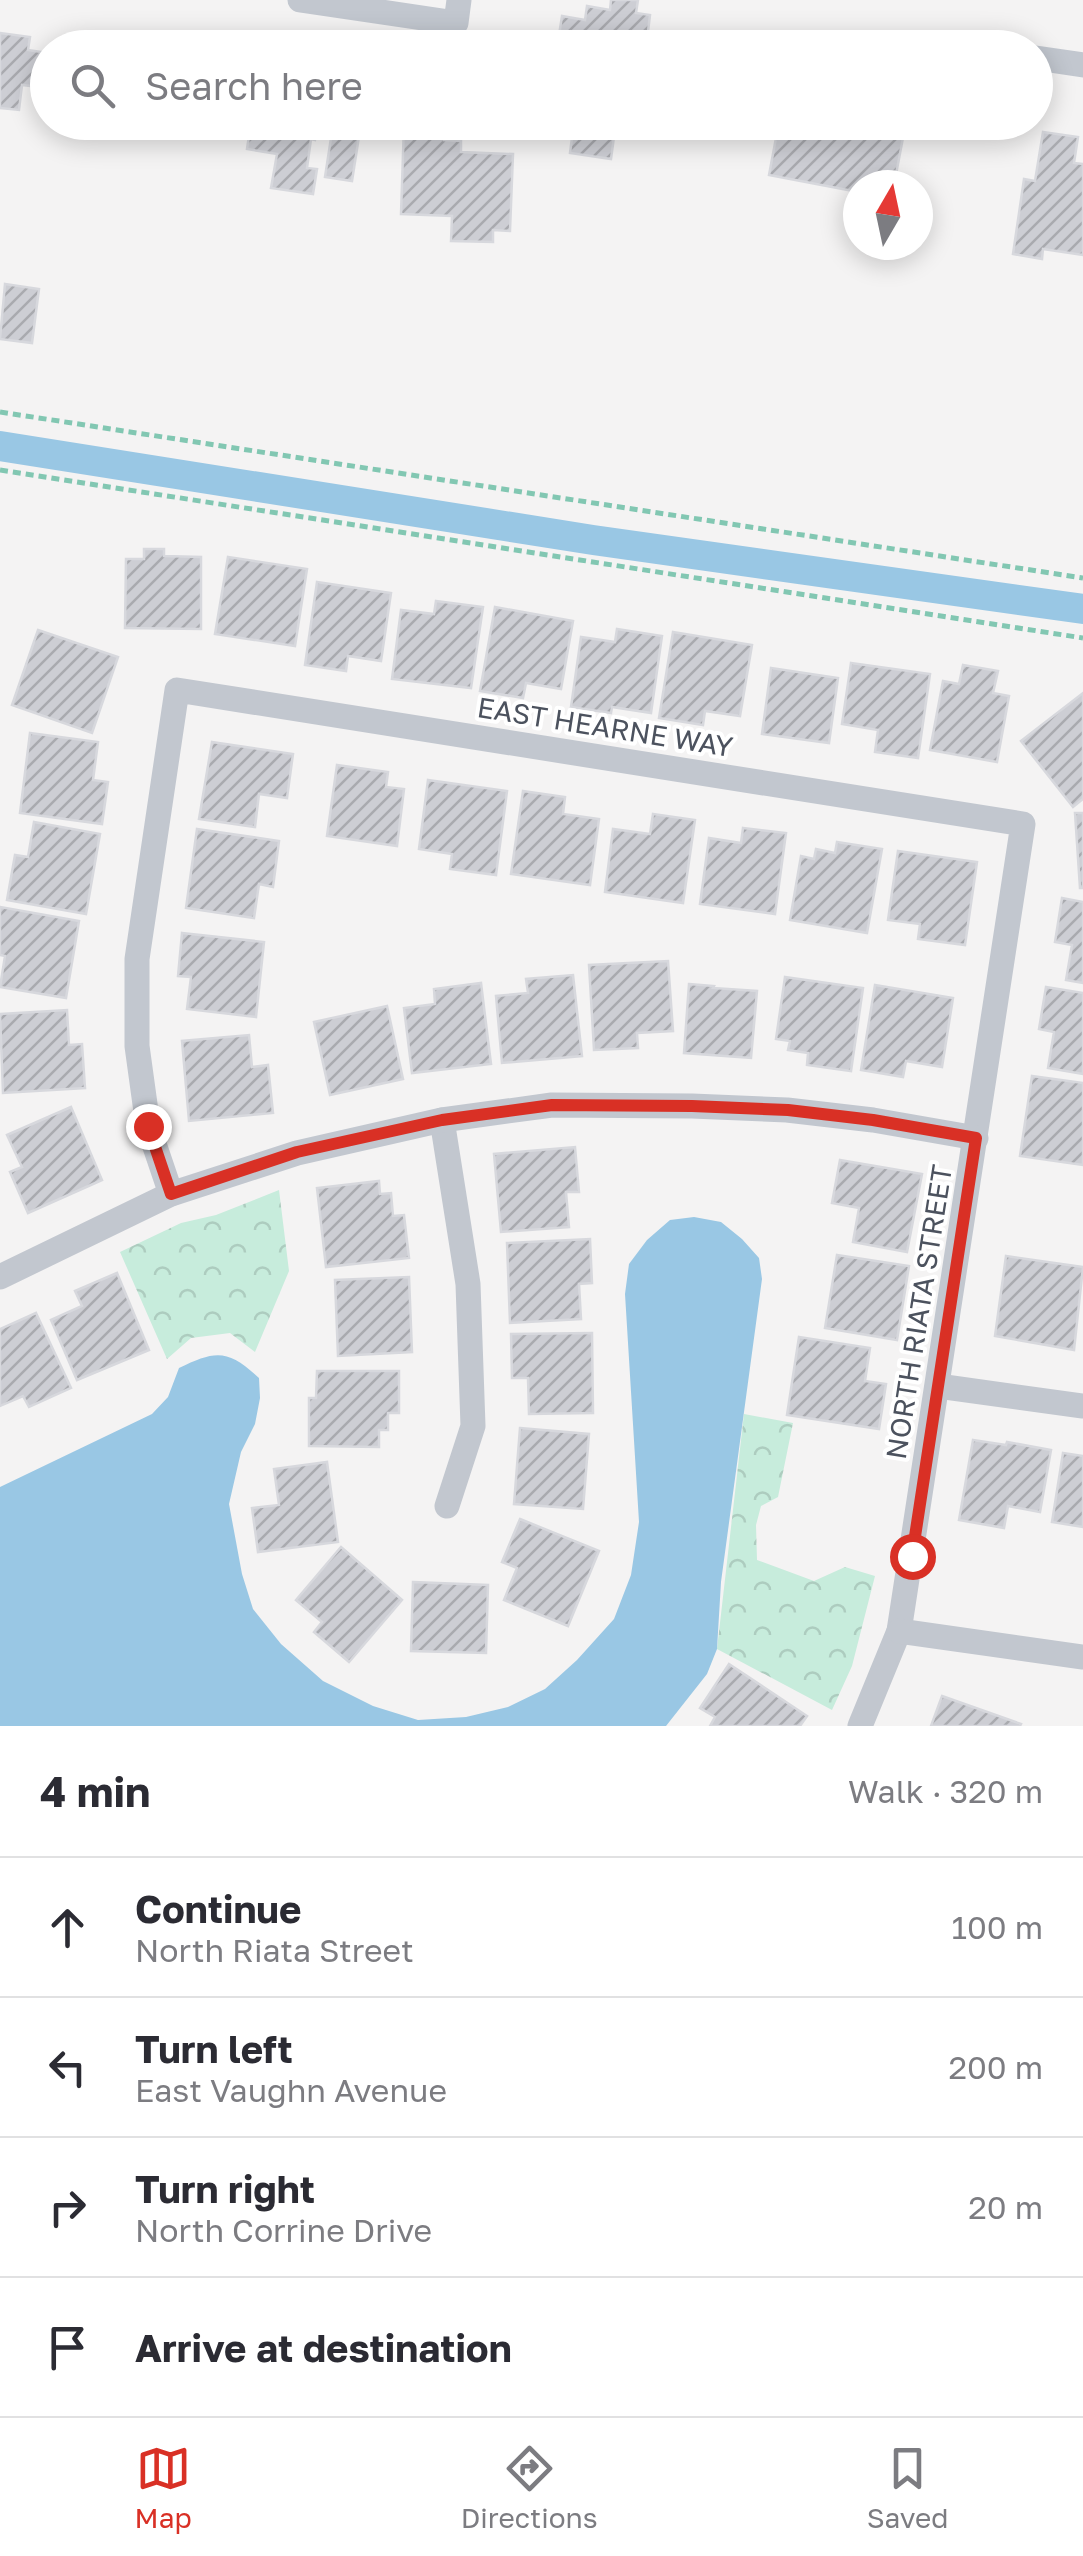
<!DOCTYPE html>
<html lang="en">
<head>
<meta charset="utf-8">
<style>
  body { margin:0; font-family:"Golos Text",sans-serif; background:#f2f2f3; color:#2b2b33 }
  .compass { position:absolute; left:843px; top:170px; width:90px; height:90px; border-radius:50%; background:#fff; box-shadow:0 5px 25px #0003; rotate:9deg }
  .stop { position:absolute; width:30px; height:30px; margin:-22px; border:8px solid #d93025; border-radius:50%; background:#fff }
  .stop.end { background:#d93025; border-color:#fff; box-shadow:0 2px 10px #0008 }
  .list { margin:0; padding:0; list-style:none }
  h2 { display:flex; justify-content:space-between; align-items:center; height:130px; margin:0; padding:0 40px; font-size:42px }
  h2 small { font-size:32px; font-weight:400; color:#7c7c81 }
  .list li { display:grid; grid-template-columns:65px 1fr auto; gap:30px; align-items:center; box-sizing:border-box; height:140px; padding:0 40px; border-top:2px solid #e1e1e2 }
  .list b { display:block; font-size:38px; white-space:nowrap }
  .list p { margin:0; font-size:32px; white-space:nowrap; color:#7c7c81 }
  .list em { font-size:32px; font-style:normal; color:#7c7c81 }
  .icon { flex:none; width:55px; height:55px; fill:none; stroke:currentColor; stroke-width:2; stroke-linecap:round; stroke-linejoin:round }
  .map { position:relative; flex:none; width:1083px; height:1726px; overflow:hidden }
  .search { position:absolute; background:#fff; box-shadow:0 5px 25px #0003; left:30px; right:30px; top:30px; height:110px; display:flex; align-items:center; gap:25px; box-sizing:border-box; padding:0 35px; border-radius:55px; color:#7c7c81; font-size:38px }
  .sheet { height:690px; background:#fff }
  nav { display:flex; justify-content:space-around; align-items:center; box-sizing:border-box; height:140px; border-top:2px solid #e1e1e2; background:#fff; font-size:28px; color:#7c7c81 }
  nav a { display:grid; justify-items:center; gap:5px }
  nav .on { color:#d93025 }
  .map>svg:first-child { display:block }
  .park { fill:url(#park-crowns) }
  .water { fill:#99c7e4 }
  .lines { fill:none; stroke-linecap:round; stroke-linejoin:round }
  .canal { stroke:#99c7e4; stroke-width:30 }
  .building { fill:url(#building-hatch); stroke:#d7d8dd; stroke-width:2.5 }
  .path { stroke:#82c7b2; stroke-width:5; stroke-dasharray:8 5; stroke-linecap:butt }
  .minor { stroke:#c2c7cf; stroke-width:25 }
  .route { stroke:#d93025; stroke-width:12 }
  .labels { text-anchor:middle; stroke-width:8; stroke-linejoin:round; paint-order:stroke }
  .street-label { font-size:28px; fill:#4c525e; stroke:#fff }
</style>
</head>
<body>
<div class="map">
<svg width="1083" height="1726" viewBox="0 0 1083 1726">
  <defs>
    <pattern id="park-crowns" width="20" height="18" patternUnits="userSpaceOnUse" patternTransform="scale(2.5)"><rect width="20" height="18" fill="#c7ecdc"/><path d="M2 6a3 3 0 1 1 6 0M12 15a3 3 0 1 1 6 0" fill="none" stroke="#adccbf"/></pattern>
    <pattern id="building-hatch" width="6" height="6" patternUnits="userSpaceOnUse" patternTransform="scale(2.5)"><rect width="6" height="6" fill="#cdced4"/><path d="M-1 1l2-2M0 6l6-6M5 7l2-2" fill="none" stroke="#a9aaaf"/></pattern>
  </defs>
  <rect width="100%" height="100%" fill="#f4f3f3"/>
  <g class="park">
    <path d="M279,1190l10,81 -34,81 -25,-19 -39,5 -24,21 -47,-107 61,-29 35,-8z"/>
    <path d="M744,1414l49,9 -15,74 -17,9 -5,19 1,35 57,21 31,-14 30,9 -23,90 -20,44 -115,-61z"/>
  </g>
  <path class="water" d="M694,1217l27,5 21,17 17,19 3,21 -41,303 -4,67 -10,25 -41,52h-666v-239l152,-73 16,-17 11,-29c37,-18 49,-19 80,10l1,20 -5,26 -14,28 -12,52 13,70 11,35 28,35 42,37 50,25 45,14 48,-3 42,-10 37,-18 32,-29 37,-41 17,-44 8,-53 -14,-228 4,-30 18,-24 23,-20z"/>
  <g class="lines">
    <path class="canal" d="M0,446l593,94 490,69"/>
  </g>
  <g class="building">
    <path d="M611,0h27l-2,13 14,2 -4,33h-89l5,-32 23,4 2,-14 23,4z"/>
    <path d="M0,33l30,4 -2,13 20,3v35l-26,-3 -3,25 -19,-2z"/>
    <path d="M113,122h97l-2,16 -95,-12z"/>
    <path d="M251,122h67l-3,18 -4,-1 -4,29 10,1 -4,25 -42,-6 6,-34 -30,-5z"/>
    <path d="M574,122h42l-5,37 -41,-6z"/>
    <path d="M779,122h127l-12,63h-36v7l-89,-17z"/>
    <path d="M404,124l40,2v14l17,1v11l52,2 -3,77 -17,-1v12l-42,-1 1,-25 -51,-2z"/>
    <path d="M333,125l27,5 -8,51 -27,-4z"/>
    <path d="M1043,132l35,5 -4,26 9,1v91l-40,-6 -1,10 -29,-5 11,-75 11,2z"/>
    <path d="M5,284l34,5 -7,54 -32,-4z"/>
    <path d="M144,549h20v7l37,1v72l-76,-1 1,-69h18z"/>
    <path d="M228,557l79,12 -12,77 -80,-12z"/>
    <path d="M317,582l74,11 -10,68 -33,-5 -2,15 -41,-6z"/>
    <path d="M436,601l47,6 -12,81 -79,-9 9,-69 33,4z"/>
    <path d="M495,607l78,14 -12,68 -35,-6 -3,15 -43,-7z"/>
    <path d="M617,629l45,7 -11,77 -39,-6 -1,6 -40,-6 10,-70 34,5z"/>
    <path d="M38,630l80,27 -26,76 -80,-28z"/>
    <path d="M673,632l79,13 -12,71 -35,-5 -2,14 -44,-7z"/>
    <path d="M851,663l79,11 -12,84 -43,-6 3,-22 -36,-6z"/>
    <path d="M963,665l35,6 -5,22 16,3 -12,66 -67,-12 13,-69 16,3z"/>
    <path d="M771,668l67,10 -9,65 -67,-9z"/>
    <path d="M1083,693v106l-10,8 -52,-66z"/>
    <path d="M30,733l68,9 -5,38 15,2 -6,42 -82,-11z"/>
    <path d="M212,742l81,12 -6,44 -28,-4 -4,33 -56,-8z"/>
    <path d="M337,765l51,7 -2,15 18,2 -7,57 -70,-10z"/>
    <path d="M428,780l79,11 -11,84 -46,-6 2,-15 -33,-5z"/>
    <path d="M523,791l42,6 -2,17 36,5 -9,66 -79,-11z"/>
    <path d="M1075,813h8v75h-3z"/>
    <path d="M653,814l42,6 -12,83 -78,-11 8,-63 37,5z"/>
    <path d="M34,822l66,12 -14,80 -79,-14 8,-45 13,2z"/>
    <path d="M743,828l43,5 -11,81 -75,-10 9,-66 32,5z"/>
    <path d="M197,829l82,12 -6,46 -14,-3 -5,34 -68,-10z"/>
    <path d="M837,842l45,7 -15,84 -77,-13 11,-64 13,3 2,-10 19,4z"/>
    <path d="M898,851l79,11 -12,83 -47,-6 2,-15 -32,-4z"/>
    <path d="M1062,898l21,4v81l-17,-3 6,-35 -17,-3z"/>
    <path d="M0,907l79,14 -13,77 -66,-11 5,-31 -5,-1z"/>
    <path d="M182,933l82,9 -8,75 -69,-8 4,-32 -13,-1z"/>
    <path d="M668,961l5,70 -36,2 1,15 -44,2 -5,-85z"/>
    <path d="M573,975l9,81 -80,7 -6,-67 32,-3 -2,-14z"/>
    <path d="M785,977l78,11 -12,83 -44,-6 1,-12 -20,-3 2,-9 -14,-2z"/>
    <path d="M481,983l10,81 -79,9 -8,-65 31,-4 -1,-15z"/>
    <path d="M689,984l25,2 -1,2 44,3 -6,67 -67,-5z"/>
    <path d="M875,985l78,13 -11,69 -36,-6 -3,16 -42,-7z"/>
    <path d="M1046,987l37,6v81l-35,-6 6,-36 -15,-3z"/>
    <path d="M387,1006l16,73 -73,16 -16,-73z"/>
    <path d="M67,1010l2,35 13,-1 3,44 -82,5 -3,-79z"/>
    <path d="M249,1035l3,32 16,-2 5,48 -84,8 -7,-80z"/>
    <path d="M1032,1076l51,7v82l-63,-9z"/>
    <path d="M71,1107l31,73 -74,33 -18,-41 12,-5 -15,-32z"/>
    <path d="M575,1147l4,45h-13l3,35 -68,5 -7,-78z"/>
    <path d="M840,1160l82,14 -15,78 -54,-10 6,-34 -27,-5z"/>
    <path d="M379,1181l1,13 11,-1 2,23 11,-1 5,43 -83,9 -9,-79z"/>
    <path d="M590,1239l2,44 -13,1 2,35 -71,4 -3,-80z"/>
    <path d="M837,1255l72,11 -12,74 -72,-12z"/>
    <path d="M1006,1256l77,11 -9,83 -79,-14z"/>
    <path d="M117,1273l32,77 -72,30 -26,-60 31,-14 -7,-15z"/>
    <path d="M409,1277l3,75 -74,4 -3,-76z"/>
    <path d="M36,1313l35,75 -42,19 -6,-11 -23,10v-77z"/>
    <path d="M592,1333l1,80 -64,1 -1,-36h-16l-1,-44z"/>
    <path d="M799,1337l71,11 -5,33 21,3 -7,45 -92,-14z"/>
    <path d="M317,1371h82v42h-11v17h-9v17l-70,-1v-48h7z"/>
    <path d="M520,1428l69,6 -6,75 -69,-5z"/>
    <path d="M973,1440l33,5 1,-3 44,8 -11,62 -32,-6 -4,22 -45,-8z"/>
    <path d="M1063,1453l20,3v71l-31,-5z"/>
    <path d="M327,1462l11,80 -80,10 -6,-44 27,-3 -5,-36z"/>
    <path d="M520,1519l79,32 -31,75 -64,-26 13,-32 -15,-6z"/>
    <path d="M341,1547l61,53 -53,62 -35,-30 8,-10 -26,-22z"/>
    <path d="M413,1582l75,3 -2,68 -75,-2z"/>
    <path d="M729,1664l78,52 -7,10h-90l5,-9 -15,-9z"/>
    <path d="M942,1696l79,28 -1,2h-89z"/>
  </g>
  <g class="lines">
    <g class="path">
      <path d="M0,412l1083,166"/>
      <path d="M0,470l1083,168"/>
    </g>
    <g class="minor">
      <path d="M300,0l156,23 3,-23"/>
      <path d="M1036,58l47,7"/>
      <path d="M442,1120l26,164 5,142 -26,80"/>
      <path d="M171,1194l-23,-68 -11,-80v-87l40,-269 846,134 -124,807 -39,95"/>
      <path d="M0,1277l171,-83 126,-41 145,-33 110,-15 140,1 95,4 86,10 103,18"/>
      <path d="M938,1386l145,20"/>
      <path d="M899,1631l184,26"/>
    </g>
  </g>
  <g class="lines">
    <path class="route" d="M148,1126l23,68 126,-42 145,-32 110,-15 140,1 96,4 85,10 103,18 -64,418"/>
  </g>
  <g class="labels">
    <g class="street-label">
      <text transform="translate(605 727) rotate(9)" y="10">EAST HEARNE WAY</text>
      <text transform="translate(919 1312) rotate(-81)" y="10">NORTH RIATA STREET</text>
    </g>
  </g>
</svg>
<svg class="compass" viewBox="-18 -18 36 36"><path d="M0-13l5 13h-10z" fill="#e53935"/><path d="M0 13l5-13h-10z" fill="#7c7c81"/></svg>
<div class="stop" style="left:912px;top:1556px"></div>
<div class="stop end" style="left:148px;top:1126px"></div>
<div class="search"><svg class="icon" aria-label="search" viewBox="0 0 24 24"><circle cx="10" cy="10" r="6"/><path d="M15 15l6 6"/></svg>Search here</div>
</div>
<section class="sheet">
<h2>4 min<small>Walk · 320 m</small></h2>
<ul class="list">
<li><svg class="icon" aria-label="ahead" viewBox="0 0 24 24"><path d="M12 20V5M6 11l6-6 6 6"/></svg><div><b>Continue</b><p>North Riata Street</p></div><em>100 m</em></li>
<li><svg class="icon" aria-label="left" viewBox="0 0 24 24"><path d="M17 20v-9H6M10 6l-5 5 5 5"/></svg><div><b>Turn left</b><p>East Vaughn Avenue</p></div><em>200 m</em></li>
<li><svg class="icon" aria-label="right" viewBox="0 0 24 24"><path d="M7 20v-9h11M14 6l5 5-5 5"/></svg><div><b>Turn right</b><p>North Corrine Drive</p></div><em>20 m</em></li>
<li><svg class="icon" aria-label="arrive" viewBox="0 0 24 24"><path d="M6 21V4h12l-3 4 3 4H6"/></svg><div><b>Arrive at destination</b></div></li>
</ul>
</section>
<nav>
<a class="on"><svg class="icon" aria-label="map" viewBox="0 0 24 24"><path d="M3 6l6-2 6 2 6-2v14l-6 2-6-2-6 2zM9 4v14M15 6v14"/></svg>Map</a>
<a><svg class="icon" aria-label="directions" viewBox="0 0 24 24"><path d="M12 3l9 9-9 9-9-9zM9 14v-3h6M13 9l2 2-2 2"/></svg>Directions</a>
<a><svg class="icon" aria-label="saved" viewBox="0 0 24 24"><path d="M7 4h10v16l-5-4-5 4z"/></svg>Saved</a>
</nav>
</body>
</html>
